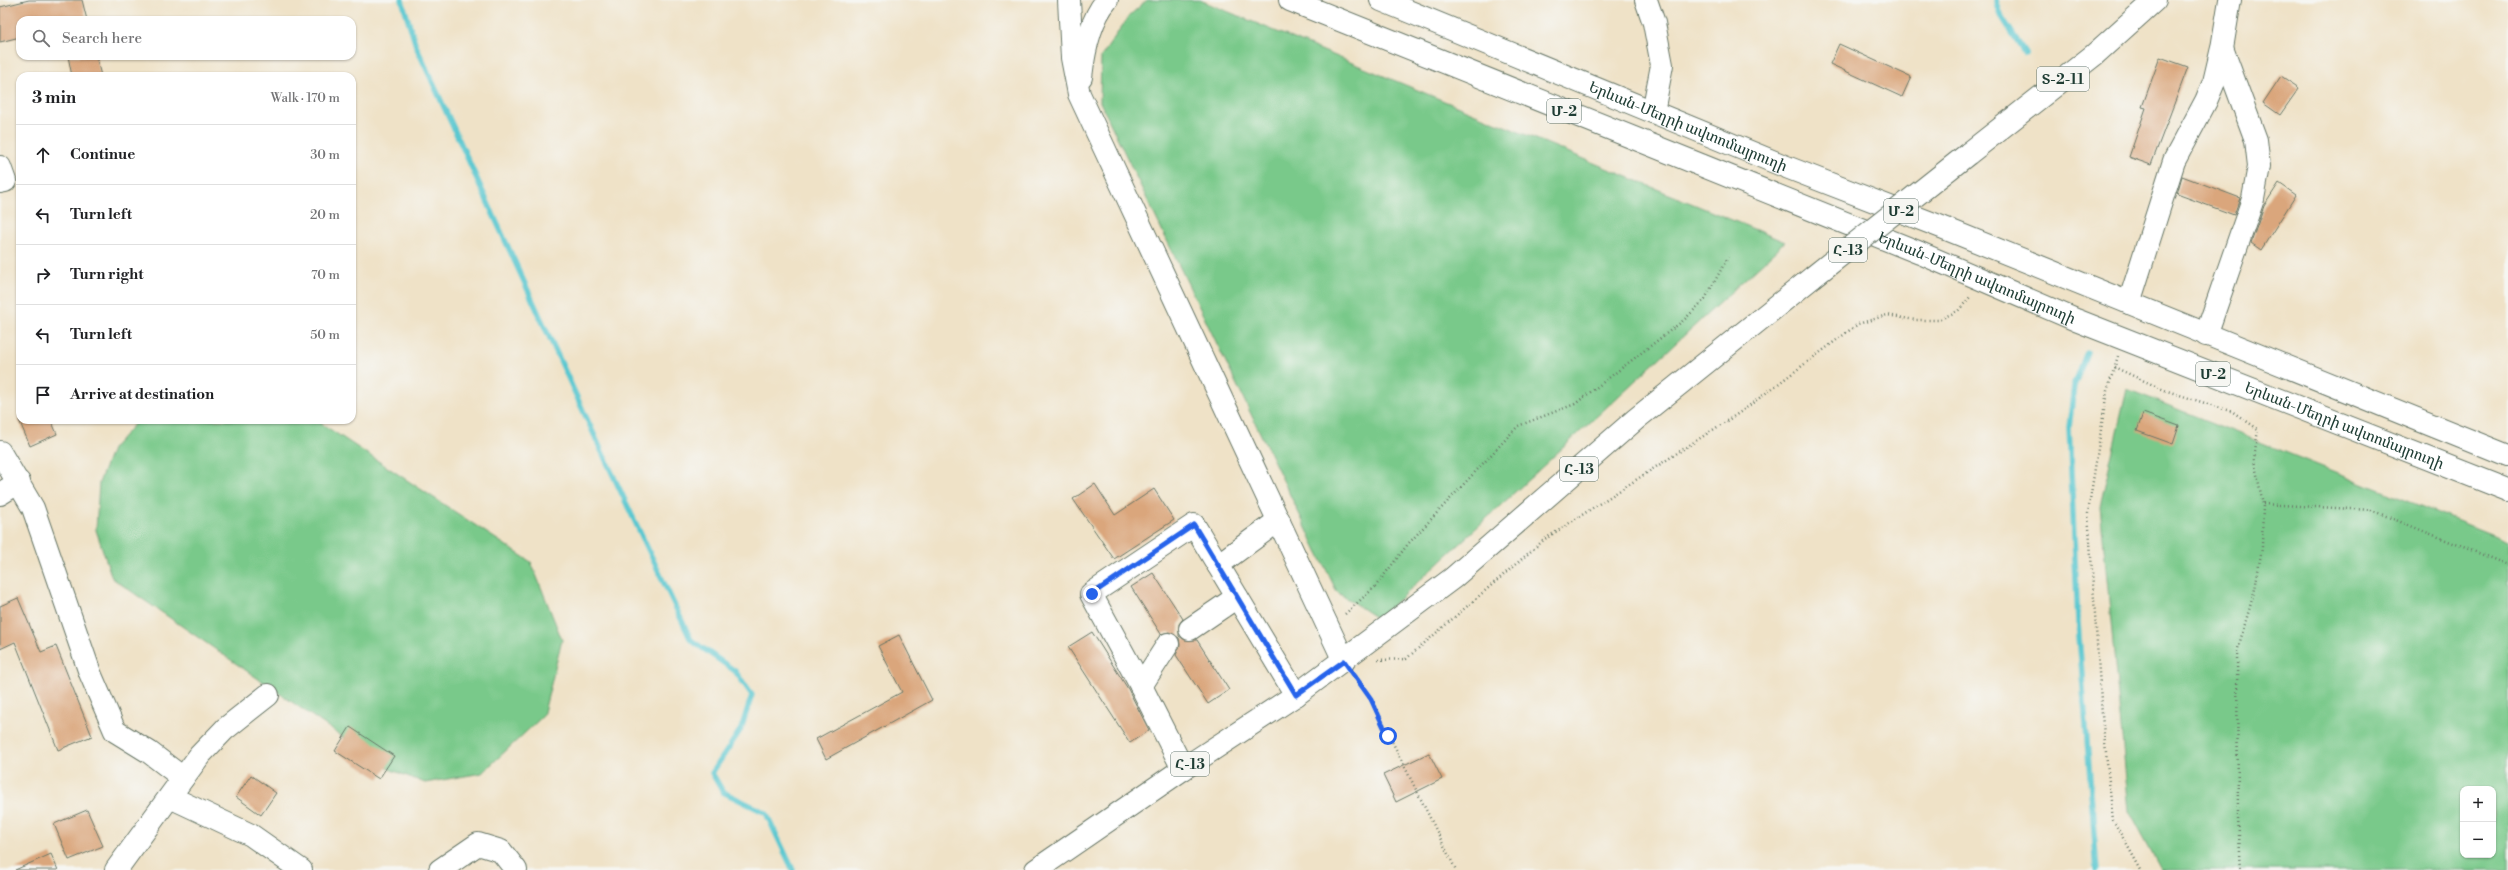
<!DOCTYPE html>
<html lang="en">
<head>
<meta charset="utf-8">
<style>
  body { margin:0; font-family:"Libre Bodoni","Noto Serif Armenian",serif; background:#f2f2f2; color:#202124 }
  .controls { position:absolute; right:12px; bottom:12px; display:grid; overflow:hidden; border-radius:8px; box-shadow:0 1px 3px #0004 }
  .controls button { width:36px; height:36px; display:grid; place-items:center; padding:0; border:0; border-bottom:1px solid #e0e0e0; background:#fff; color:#202124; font:20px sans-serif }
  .stop { position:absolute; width:12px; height:12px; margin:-9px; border:3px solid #2563eb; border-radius:50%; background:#fff }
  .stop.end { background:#2563eb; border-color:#fff; box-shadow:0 1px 4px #0008 }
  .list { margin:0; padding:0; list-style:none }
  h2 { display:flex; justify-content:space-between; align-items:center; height:52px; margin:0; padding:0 16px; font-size:17px }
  h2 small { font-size:13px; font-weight:400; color:#757577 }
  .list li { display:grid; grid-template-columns:26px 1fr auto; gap:12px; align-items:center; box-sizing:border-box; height:60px; padding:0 16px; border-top:1px solid #e0e0e0 }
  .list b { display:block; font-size:15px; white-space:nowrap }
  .list em { font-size:13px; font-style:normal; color:#757577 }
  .icon { flex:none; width:22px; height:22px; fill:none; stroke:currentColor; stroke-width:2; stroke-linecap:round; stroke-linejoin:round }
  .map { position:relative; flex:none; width:2508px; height:870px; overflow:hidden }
  .search { position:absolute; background:#fff; box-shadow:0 1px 3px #0004; left:16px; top:16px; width:340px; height:44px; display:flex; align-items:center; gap:10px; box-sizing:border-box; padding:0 14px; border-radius:12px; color:#757577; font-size:15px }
  .panel { position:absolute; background:#fff; box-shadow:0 1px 3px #0004; left:16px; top:72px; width:340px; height:352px; border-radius:12px }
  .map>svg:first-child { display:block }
  .green { fill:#79c98a; stroke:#4c835f; fill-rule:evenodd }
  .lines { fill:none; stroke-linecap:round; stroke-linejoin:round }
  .stream { stroke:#5bc8d0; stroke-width:5.5 }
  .building { fill:#daa67b }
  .minor-casing { stroke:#687767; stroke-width:24 }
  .major-casing { stroke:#687767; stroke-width:24 }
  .highway-casing { stroke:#687767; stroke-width:24 }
  .path { stroke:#687767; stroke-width:2.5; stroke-dasharray:1 3; stroke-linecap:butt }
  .minor { stroke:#fff; stroke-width:22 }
  .major { stroke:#fff; stroke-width:22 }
  .highway { stroke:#fff; stroke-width:22 }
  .major-bridge-casing { stroke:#687767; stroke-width:24; stroke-linecap:butt }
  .major-bridge { stroke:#fff; stroke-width:22 }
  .route { stroke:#2563eb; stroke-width:5 }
  .labels { text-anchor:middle; stroke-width:3; stroke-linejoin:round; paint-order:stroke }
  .shield { fill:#f6f6f2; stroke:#60746d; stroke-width:1 }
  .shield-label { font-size:14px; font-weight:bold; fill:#1f3d34 }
  .street-label { font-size:15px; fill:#1f3d34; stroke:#f6f6f2 }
</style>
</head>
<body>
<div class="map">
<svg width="2508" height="870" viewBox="0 0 2508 870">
  <rect width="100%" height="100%" fill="#f6f6f2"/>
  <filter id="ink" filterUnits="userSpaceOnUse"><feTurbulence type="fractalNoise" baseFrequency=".025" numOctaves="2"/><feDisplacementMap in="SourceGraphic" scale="8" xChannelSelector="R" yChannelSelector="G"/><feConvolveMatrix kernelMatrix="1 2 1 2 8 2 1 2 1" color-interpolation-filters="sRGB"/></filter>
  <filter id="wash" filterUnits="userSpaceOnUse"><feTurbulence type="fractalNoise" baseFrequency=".012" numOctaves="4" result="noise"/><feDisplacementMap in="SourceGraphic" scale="16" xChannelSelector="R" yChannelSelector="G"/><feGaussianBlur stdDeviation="0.9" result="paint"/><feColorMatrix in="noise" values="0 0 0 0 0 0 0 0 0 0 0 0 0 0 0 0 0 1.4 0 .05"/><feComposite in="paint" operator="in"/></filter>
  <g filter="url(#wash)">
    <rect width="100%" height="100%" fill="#efe2c7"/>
    <g class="green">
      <path d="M1147,0h53l585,242 -407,377 -41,-27 -237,-490 1,-45 28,-41z"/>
      <path d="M2127,389l381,152v329h-347l-32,-59 -29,-305zM2463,789h30v66h-30z"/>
      <path d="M138,420h178l215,142 31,78 -19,76 -61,57 -57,10 -36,-14 -277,-191 -16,-48 3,-47 13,-34z"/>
    </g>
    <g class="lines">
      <g class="stream">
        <path d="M402,0l14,46 187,408 88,186 44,31 17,24 -11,34 -29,44 11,19 43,21 27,57"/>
        <path d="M1996,0l6,17 23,36"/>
        <path d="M2087,352l-13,34 -5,41 9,195 19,248"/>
      </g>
    </g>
    <g id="blocks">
      <g class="building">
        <path d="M29,0h53l5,20h-67v17l-20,5v-35z"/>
        <path d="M1839,44l72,33 -9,20 -72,-33z"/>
        <path d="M68,56h28l5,20h-29z"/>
        <path d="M2160,57l28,10 -37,98 -22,-8 17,-49 -4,-1z"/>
        <path d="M2281,76l18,12 -19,27 -17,-12z"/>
        <path d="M2182,176l58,22 -6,17 -57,-21z"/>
        <path d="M2279,183l17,12 -35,55 -10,-7 13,-37z"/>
        <path d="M2143,413l36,13 -6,18 -36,-13z"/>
        <path d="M19,420h32l6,14 -27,12z"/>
        <path d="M1095,484l20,31 39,-26 20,31 -60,39 -41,-60z"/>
        <path d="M1153,573l30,46 -4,5v12l6,4h12l32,50 -21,14 -32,-49 4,-10 -1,-7 -10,-6 -8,2 -30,-47z"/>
        <path d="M18,598l23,54 15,-6 36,90 -34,14 -43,-108 -15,7v-43z"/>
        <path d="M1092,632l36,57 21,41 -19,13 -62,-96z"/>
        <path d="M899,635l33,65 -106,59 -10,-20 86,-47 -24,-46z"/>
        <path d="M350,727l44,29 -15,23 -44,-28z"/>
        <path d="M1429,753l13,26 -46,23 -13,-27z"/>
        <path d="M251,775l25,18 -15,22 -25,-18z"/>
        <path d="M87,810l16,36 -34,14 -15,-36z"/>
        <path d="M51,854l7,16h-43z"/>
      </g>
    </g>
  </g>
  <g filter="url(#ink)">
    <use href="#blocks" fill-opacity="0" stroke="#687767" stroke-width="1"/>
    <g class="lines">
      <defs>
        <g id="minor">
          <path d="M1646,0l8,23 8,42 -9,47"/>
          <path d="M0,167l5,14 -5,1"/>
          <path d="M0,452l33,56 57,165 25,58 34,21 34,26"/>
          <path d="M0,494l19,-12"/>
          <path d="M1279,520l-61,45 78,130"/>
          <path d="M1190,629l47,-32"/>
          <path d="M1168,644l-27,42 42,83"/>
          <path d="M1141,686l-50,-92 103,-69 24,40"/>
          <path d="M170,797l81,38 50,35"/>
          <path d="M116,870l84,-115 25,-26 43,-34"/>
          <path d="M440,870l38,-26 23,7 15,19"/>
        </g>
        <g id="major">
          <path d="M1968,154l126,-99 61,-55"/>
          <path d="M1036,870l147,-101 113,-74 157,-117 183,-159 177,-142"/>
        </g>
        <g id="highway">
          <path d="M1069,0l3,58 7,36 265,567"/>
          <path id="s1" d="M1290,0l630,253 156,67 432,170"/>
          <path id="s2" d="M1381,0l408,168 155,60 564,228"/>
          <path d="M1081,77c3,-26 9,-57 26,-77"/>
          <path d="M2129,303l45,-142 32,-60 8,-19 8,-34 8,-48"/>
          <path d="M2206,335l47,-136 6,-33 -3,-26 -34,-92"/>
        </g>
      </defs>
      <use href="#minor" class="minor-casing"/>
      <use href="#major" class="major-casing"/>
      <use href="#highway" class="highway-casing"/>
      <g class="path">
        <path d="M2118,356l-11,35 -19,122 14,202 11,105 28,50"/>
        <path d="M2114,367l50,23 69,22 25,17 -4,31 9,44 -1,44 -7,41 -18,63 1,166 3,52"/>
        <path d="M2263,504l108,6 137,55"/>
        <path d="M1345,614l30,-27 33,-43 110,-118 57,-22 109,-84 21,-21 23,-42"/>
        <path d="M1378,660l28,-1 139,-120 197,-128 116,-87 29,-9 28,5h23l20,-9 12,-14"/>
        <path d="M1355,676l16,23 85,171"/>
      </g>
      <use href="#minor" class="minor"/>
      <use href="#major" class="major"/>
      <use href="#highway" class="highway"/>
      <defs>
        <path id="major-bridge" d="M1813,277l155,-123"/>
      </defs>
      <use href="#major-bridge" class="major-bridge-casing"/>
      <use href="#major-bridge" class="major-bridge"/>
    </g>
  </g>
  <g class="lines" filter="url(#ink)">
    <path class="route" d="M1092,594l102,-69 102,170 48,-34 27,38 17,37"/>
  </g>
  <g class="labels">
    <g class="shield">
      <rect x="2037" y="67" width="52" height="24" rx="3"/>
      <rect x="1547" y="99" width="34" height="24" rx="3"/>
      <rect x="1884" y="199" width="34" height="24" rx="3"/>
      <rect x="1829" y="238" width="38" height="24" rx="3"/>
      <rect x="2196" y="362" width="34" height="24" rx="3"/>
      <rect x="1560" y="457" width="38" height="24" rx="3"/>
      <rect x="1171" y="752" width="38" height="24" rx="3"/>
    </g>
    <g class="shield-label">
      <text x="2063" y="84">Տ-2-11</text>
      <text x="1564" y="116">Մ-2</text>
      <text x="1901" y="216">Մ-2</text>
      <text x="1848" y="255">Հ-13</text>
      <text x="2213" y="379">Մ-2</text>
      <text x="1579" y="474">Հ-13</text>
      <text x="1190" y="769">Հ-13</text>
    </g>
    <g class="street-label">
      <text dy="5" stroke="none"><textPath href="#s2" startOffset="332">Երևան-Մեղրի ավտոմայրուղի</textPath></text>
      <text dy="5" stroke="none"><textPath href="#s1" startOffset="741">Երևան-Մեղրի ավտոմայրուղի</textPath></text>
      <text dy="5" stroke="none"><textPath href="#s1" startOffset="1137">Երևան-Մեղրի ավտոմայրուղի</textPath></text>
    </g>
  </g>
</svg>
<div class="controls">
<button>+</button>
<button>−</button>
</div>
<div class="stop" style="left:1388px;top:736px"></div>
<div class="stop end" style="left:1092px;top:594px"></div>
<div class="search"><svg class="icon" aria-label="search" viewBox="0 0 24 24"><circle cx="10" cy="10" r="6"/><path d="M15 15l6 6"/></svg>Search here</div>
<section class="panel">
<h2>3 min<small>Walk · 170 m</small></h2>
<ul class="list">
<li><svg class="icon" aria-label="ahead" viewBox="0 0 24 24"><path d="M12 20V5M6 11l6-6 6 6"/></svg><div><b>Continue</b></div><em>30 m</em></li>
<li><svg class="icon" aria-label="left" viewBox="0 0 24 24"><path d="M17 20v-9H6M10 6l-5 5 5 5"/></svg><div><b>Turn left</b></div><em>20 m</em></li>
<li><svg class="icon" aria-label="right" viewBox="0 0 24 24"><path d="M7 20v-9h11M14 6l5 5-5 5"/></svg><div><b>Turn right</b></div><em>70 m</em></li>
<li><svg class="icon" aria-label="left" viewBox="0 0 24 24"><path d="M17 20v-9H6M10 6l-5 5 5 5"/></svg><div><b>Turn left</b></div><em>50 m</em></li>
<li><svg class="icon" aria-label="arrive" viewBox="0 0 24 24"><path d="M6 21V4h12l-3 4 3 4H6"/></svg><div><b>Arrive at destination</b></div></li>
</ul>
</section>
</div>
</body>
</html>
